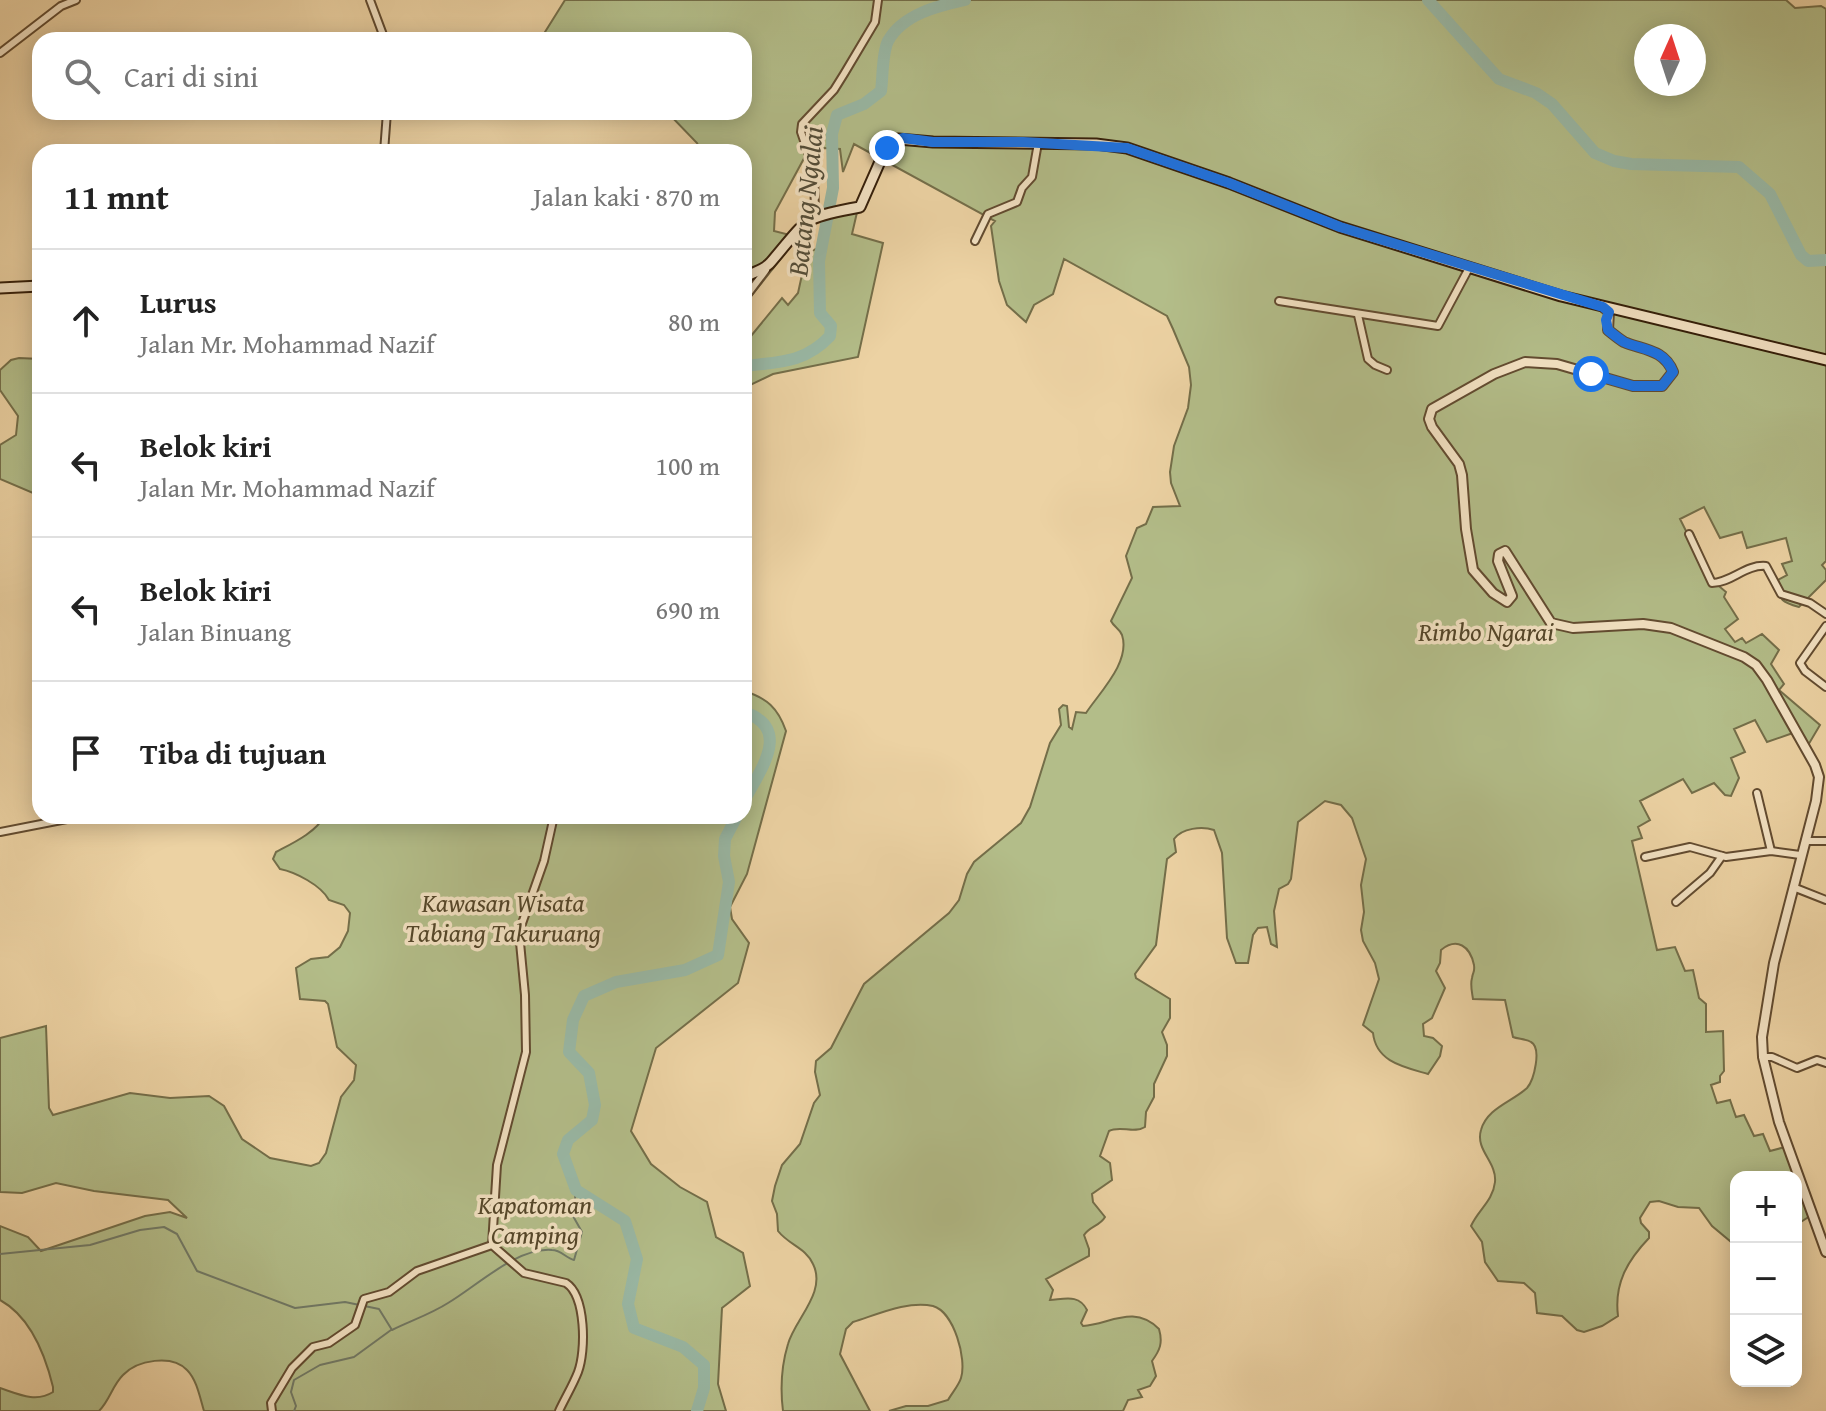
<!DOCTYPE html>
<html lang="id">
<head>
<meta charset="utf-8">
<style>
  body { margin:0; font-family:"Gentium Book Plus",serif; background:#f2f2f2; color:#222 }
  .controls { position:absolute; right:24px; bottom:24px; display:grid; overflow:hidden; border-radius:16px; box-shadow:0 4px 20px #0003 }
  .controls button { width:72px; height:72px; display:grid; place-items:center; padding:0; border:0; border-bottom:2px solid #e0e0e0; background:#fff; color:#222; font:40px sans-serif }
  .compass { position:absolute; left:1634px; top:24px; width:72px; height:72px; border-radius:50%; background:#fff; box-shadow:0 4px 20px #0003; rotate:3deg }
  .stop { position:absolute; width:24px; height:24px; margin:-18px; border:6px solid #1a73e8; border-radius:50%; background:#fff }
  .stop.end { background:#1a73e8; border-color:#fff; box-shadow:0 2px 8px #0008 }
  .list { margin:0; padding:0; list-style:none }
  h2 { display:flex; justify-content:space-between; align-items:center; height:104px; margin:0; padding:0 32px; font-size:34px }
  h2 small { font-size:26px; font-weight:400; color:#767676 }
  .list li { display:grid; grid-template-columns:52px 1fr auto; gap:24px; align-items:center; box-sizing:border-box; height:144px; padding:0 32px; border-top:2px solid #e0e0e0 }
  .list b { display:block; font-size:30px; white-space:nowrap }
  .list p { margin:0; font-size:26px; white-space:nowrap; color:#767676 }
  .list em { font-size:26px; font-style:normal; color:#767676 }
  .icon { flex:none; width:44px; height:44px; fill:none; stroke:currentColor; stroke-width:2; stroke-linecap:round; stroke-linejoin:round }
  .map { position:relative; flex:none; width:1826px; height:1411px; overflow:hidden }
  .search { position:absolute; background:#fff; box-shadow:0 4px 20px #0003; left:32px; top:32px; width:720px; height:88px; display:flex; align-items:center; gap:20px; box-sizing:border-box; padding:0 28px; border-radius:24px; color:#767676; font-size:30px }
  .panel { position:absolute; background:#fff; box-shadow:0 4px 20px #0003; left:32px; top:144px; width:720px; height:680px; border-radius:24px }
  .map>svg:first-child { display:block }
  .green { fill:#b3bd89; stroke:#746e49; stroke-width:2; fill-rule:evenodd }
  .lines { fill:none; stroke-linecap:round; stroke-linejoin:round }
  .stream { stroke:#717a67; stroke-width:2 }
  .river { stroke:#99b8a5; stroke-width:12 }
  .minor-casing { stroke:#624b30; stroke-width:10 }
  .tertiary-casing { stroke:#624b30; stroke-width:12 }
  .secondary-casing { stroke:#341e09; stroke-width:13 }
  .minor { stroke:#f3e2c3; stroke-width:6 }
  .tertiary { stroke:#f3e2c3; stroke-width:8 }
  .secondary { stroke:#f3e2c3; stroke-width:9 }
  .route { stroke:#1a73e8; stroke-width:10 }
  .labels { text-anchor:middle; stroke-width:7; stroke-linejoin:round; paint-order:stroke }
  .park-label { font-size:26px; font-style:italic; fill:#544629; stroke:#f3e2c3 }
  .water-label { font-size:28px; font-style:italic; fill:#524c38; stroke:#f3e2c3 }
</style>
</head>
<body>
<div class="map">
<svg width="1826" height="1411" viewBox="0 0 1826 1411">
  <rect width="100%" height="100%" fill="#ecd2a3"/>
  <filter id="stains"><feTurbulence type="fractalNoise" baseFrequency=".0025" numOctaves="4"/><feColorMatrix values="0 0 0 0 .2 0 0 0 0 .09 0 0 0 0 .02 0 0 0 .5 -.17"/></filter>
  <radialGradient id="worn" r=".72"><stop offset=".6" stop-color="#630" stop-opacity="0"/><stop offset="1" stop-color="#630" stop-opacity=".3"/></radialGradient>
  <g class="green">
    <path d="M565,0h1221l9,8 26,-2 5,3v552l-4,4 4,5v10l-27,27c-22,-6 -18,-8 -21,-27l9,-5 -5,-11 10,-3 -6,-23 -39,10 -5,-16 -22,6 -16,-31 -24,12 8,16 5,-2 21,49 12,10 -2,5 14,22 -13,10 10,13 7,-4 4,5 16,-9 17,16 -8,14 13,20 -5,6 41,35 -13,22 -14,-14 -26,9 -12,-22 -21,9 11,23 -14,6 8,20 -8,18 -6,-1 -11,-12 -22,10 -9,-14 -43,22 10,19 -12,7 4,11 -10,3 25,109 18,-3 10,24 8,-1 6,28 7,6v28l17,-1 1,40 -4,5v6l-9,3 6,18 13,-3 6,17 8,-2 10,21 9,-2 7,17 19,-5 21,70 -14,9v-48h-60v69l-24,-20 -13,-18 -21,-1 -19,-6 -9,1 -10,16 1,5 8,9v6c-22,23 -35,46 -31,78l-16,10 -18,6 -7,-2 -15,-14 -25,-3 -2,-20 -11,-10 -26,-2 -13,-19 -3,-20 -11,-16c7,-16 22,-25 24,-44 2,-20 -20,-32 -14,-52 6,-22 31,-28 46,-42 7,-8 15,-40 4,-46 -5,-3 -13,-3 -18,-5l-8,-37 -32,-1c-1,-7 -3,-14 -1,-21 1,-7 3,-5 2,-13 -4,-19 -17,-28 -33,-15l-1,13 -4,8 9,17 -13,30 -9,6 1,12 9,2 9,8 -2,10 -12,18c-24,-7 -52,-12 -55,-41l-10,-8 16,-46 -4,-16 -12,-22 -2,-11 3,-18 -3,-27 5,-26 -14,-41 -11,-13 -16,-4 -27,21 -7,57 -3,5 -9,5 -5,22 3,36 -6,-3 -4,-17 -9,1 -5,7 -5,28h-12l-9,-25 -5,-85 -8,-23c-12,-4 -32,-2 -40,9l2,13 -9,7 -11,86 -21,29 1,4 34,21v19l-8,14 5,13v11l-13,28v13l-8,15 -1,15c-11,7 -25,-2 -36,4l-9,25 10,7 2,17 -20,14 1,8 12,15c-5,9 -15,9 -21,18l5,14v7l-43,23 7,11 -3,10c15,-1 29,-6 37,10l-6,13 2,3c27,-2 51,-22 76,3 4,14 1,21 -7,32l4,15 -6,10 -12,4 4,7 -14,3 -5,11h-234l17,-5h22l20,-6c4,-7 11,-15 13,-22 6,-19 -7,-66 -28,-72 -25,-6 -57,9 -80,16l-7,7 -6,25 30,57h-87c-3,-24 -2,-44 5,-67 7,-25 39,-52 25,-80 -7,-16 -24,-19 -35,-33l-1,-17 -5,-13 3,-15 7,-21 18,-21 14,-41 6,-8 -5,-23 1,-11 15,-13 33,-64 85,-71 10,-13 8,-26 7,-12 47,-39 9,-16 20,-64 11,-18 -2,-16 4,-4 4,1 2,21 3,2 4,-17 10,1c13,-20 45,-51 36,-78 -3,-7 -8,-8 -11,-14l21,-43 -6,-22 11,-28 9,-4 7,-17 27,-1 -9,-23 -1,-11 4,-26 14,-38 3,-23 -2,-18 -16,-38 -6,-13 -103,-57 -11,35 -19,11 -8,17 -19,-17 -8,-24 -8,-55 4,-5 -141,-77 -11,28 -3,-23 -17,-1 -15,3 -33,61 -1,19 24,6 -54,68v-153h-43l-4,-9 -30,-31h77v-72h-204zM1646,36h48v48h-48z"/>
    <path d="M858,208l-6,26 31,9 -25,114 -85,17 -29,14v-54l7,2 31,-38 6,7 10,-12 9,-41 13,-4 10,-35z"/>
    <path d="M19,358l21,1v137l-40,-17v-34l16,-10 2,-19 -18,-26v-20l11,-10z"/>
    <path d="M744,691c23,7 34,17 42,40l-39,143 -17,33 2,12 17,24 -11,40 -82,65 -25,83 20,33 29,23 27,15 9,35 27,16 7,33 -28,22 -4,76 8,27h-522c-4,-13 -7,-31 -17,-41 -15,-16 -50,-10 -64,5 -11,11 -13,25 -24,36h-99v-23c18,6 36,15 53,4v-5c-8,-33 -22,-70 -53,-87v-74l28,11 13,14 104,-35 25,-4 17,6 -19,-18 -74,-9 -38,-8 -34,10 -22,-1v-154l46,-12 3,82 4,7 77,-22 40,5 39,-2 15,10 18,33 28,19 41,8 8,-3 7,-10 15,-56 13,-17 2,-15 -19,-18 -9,-43 -3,-3 -25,-2 -4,-31 15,-9 17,-2 12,-10 8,-16 2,-18 -6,-8 -15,-5c-8,-15 -34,-28 -49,-31l-7,-10 3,-7c15,-8 41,-20 48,-36h420z"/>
  </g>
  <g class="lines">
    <g class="stream">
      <path d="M0,1254l90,-9 50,-15 24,-3 13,7 20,37 98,37 50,-6 34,7 13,21c18,-9 39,-16 56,-27 29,-17 69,-56 104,-53 9,0 14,8 22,10l8,-28 -9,-16 3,-26"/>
      <path d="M294,1411l2,-5 -5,-14 3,-12 26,-15 34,-8 37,-27"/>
    </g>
    <g class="river">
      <path d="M1428,0l71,79 37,14 16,11 43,49 19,8 17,3 108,3 31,27 31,61 7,6 18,-1"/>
      <path d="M744,366c35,-4 61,-3 86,-30l1,-10 -11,-13 -1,-52 14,-73 -1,-54 5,-19 27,-11 17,-13c2,-14 1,-38 7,-50 15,-27 50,-35 77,-41"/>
      <path d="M744,712c49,17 16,58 0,89"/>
      <path d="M697,1411l7,-23v-23l-21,-18 -49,-19 -6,-24 9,-45 -12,-38 -49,-31 -13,-36 5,-14 24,-20 3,-15 -6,-32 -20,-21 4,-32 11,-24 32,-14 69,-12 33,-15 11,-73 -5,-26 1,-17 12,-23"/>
    </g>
    <defs>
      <g id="minor">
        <path d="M370,0l15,40"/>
        <path d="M0,53l61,-47 15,-6"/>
        <path d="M384,152l3,-40"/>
        <path d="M815,216l-1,-46 -13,-38 1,-8 32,-34 10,-16 31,-52 3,-22"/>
        <path d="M975,241l13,-27 29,-12 5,-14 10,-11 6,-34"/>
        <path d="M744,299l22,-29"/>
        <path d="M1279,301l159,25 31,-58"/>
        <path d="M1358,315l10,44 7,6 12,5"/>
        <path d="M1689,534l23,49c19,0 34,-19 54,-17l15,28 29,9 16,11"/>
        <path d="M1826,626l-26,37 5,8 21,16"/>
        <path d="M1757,793l14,58"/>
        <path d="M554,816l-10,45 -25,71 6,63 1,57 -29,113 -5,80 32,28 42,10c20,13 20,68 12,89 -5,13 -13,26 -19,39"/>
        <path d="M0,832l77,-15"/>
        <path d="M1805,841h21"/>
        <path d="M1645,857l45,-10 36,10 45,-6 29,4"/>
        <path d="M1793,887l33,13"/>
        <path d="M1676,902l34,-29 12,-17"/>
        <path d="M1763,1057h9l25,11 20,-8 9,3"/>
        <path d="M272,1411l-1,-8 21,-35 21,-21 16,-4 26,-18 9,-26 25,-7 28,-21 75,-26"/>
      </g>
      <path id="tertiary" d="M1603,307l6,5 -1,18c5,4 11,9 16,12 19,8 40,7 49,30l-11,14h-29l-76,-22 -32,-2 -31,12 -62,35 -3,10 3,8 27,37 3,11 4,54 7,41 20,23 14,9 5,-6 -14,-35 1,-7 6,-3 46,72 22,5 70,-4 28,4 73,29 12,8 11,15 48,85 4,12 -3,24 -42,162 -12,74 1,20 16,65 47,130"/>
      <g id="secondary">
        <path d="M744,278c8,-6 21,-8 27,-16 38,-44 29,-44 89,-55l22,-50 8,-13 8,-5 35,3 163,2 31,4 102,35 111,44 221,69 265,64"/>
        <path d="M0,288l40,-2"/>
      </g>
    </defs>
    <use href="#minor" class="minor-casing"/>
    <use href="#tertiary" class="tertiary-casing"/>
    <use href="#secondary" class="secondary-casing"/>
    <use href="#minor" class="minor"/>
    <use href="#tertiary" class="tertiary"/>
    <use href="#secondary" class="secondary"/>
  </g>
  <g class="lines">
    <path class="route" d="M887,148l6,-7 10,-3 30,4h90l104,6 102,35 111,44 263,80 6,5 -3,8 2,10c5,4 11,9 16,12 19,8 40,7 49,30l-11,14h-29l-42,-12"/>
  </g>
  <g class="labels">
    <g class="park-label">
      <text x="1486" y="641">Rimbo Ngarai</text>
      <text x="503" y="912">Kawasan Wisata<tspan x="503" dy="30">Tabiang Takuruang</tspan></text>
      <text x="535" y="1214">Kapatoman<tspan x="535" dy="30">Camping</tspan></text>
    </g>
    <g class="water-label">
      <text transform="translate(805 201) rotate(-84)" y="10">Batang Ngalai</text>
    </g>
  </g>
  <rect width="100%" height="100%" filter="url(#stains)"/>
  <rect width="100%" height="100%" fill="url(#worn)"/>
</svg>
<div class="controls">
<button>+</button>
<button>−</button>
<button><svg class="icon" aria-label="layers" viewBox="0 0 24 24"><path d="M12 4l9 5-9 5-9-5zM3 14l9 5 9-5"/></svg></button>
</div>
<svg class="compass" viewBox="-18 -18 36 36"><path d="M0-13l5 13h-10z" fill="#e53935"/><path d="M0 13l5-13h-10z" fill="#767676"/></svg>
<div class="stop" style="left:1591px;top:374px"></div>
<div class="stop end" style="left:887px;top:148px"></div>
<div class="search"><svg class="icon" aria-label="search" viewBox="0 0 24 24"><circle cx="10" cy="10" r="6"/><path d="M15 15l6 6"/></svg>Cari di sini</div>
<section class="panel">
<h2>11 mnt<small>Jalan kaki · 870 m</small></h2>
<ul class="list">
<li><svg class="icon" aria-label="ahead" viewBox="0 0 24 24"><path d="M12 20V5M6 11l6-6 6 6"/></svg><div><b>Lurus</b><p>Jalan Mr. Mohammad Nazif</p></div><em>80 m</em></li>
<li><svg class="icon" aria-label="left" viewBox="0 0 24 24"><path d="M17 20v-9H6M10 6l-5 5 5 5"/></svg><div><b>Belok kiri</b><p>Jalan Mr. Mohammad Nazif</p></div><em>100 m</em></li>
<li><svg class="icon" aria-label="left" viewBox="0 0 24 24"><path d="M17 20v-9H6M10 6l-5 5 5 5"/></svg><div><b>Belok kiri</b><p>Jalan Binuang</p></div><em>690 m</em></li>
<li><svg class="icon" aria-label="arrive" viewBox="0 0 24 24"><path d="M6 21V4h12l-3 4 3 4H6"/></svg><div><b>Tiba di tujuan</b></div></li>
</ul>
</section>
</div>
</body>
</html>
